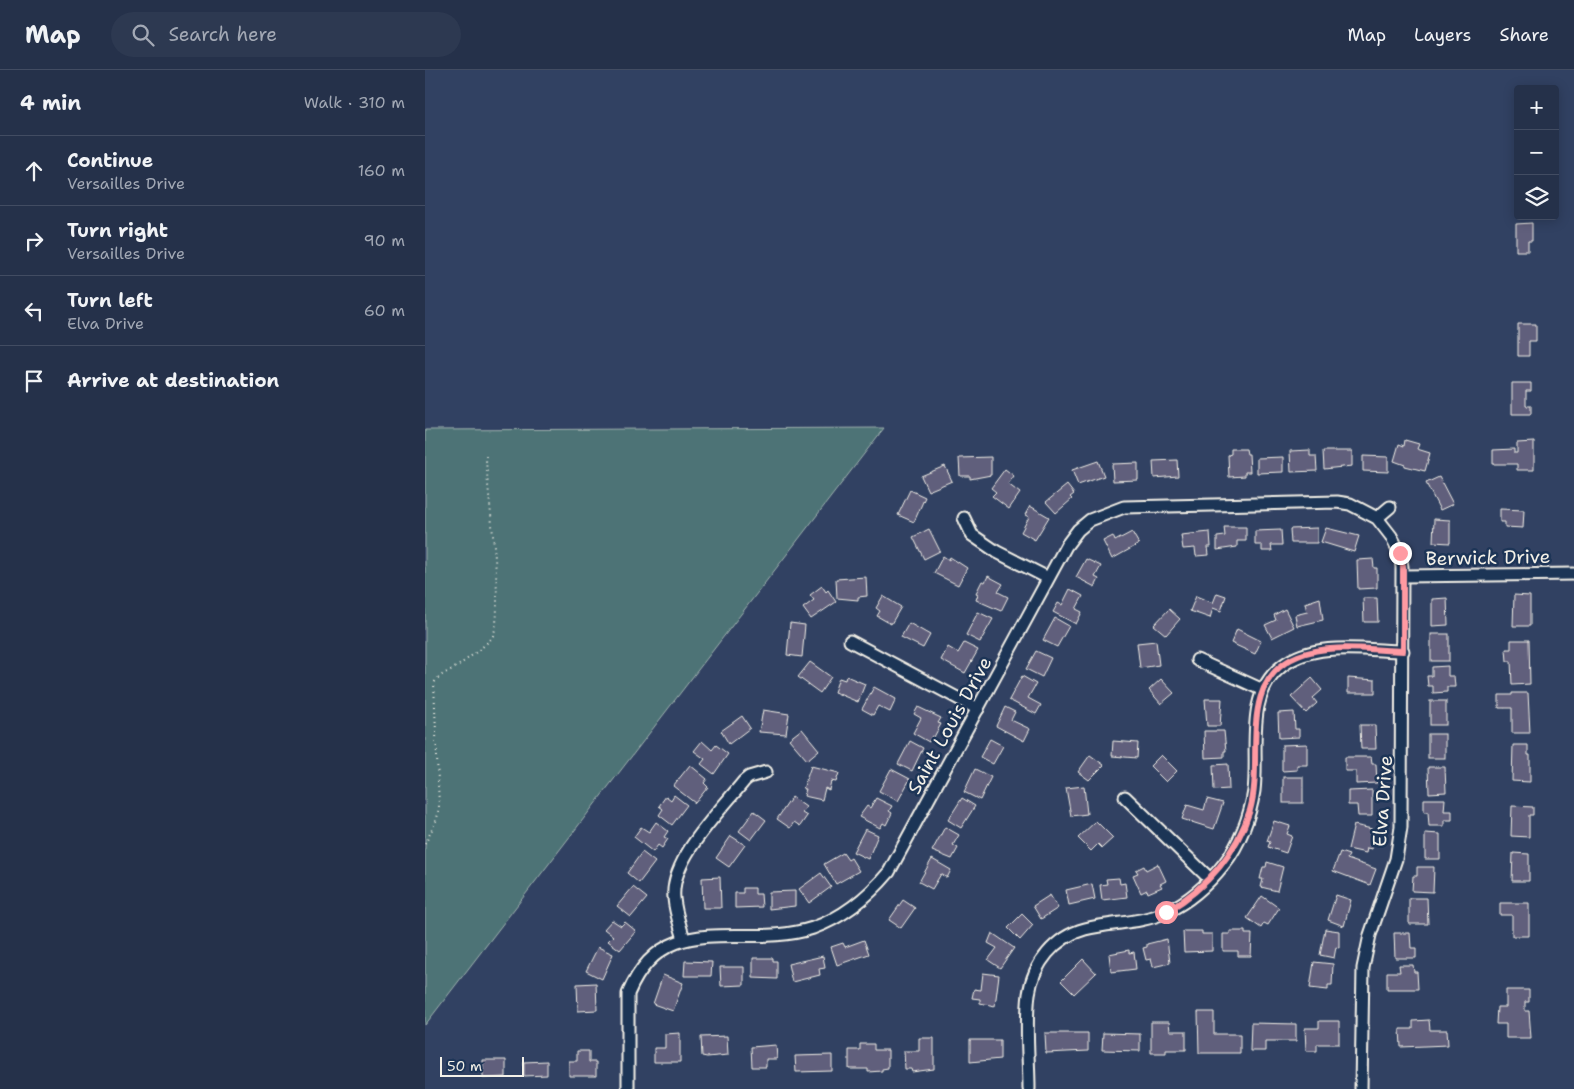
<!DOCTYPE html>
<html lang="en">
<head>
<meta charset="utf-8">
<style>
  body { margin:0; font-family:"Shantell Sans",sans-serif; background:#2d3951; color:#f1f3f6 }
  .controls { position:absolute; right:15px; top:15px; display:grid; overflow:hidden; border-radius:5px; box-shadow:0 2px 12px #0003 }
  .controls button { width:45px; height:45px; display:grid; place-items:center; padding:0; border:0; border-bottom:1px solid #424c62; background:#25314a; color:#f1f3f6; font:25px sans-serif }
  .scale { position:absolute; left:15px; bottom:12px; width:84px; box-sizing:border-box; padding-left:5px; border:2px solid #f4f1e8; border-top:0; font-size:14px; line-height:18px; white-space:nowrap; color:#f4f1e8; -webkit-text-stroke:4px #1d3557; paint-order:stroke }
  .stop { position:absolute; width:15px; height:15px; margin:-11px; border:4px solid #ff9aa2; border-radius:50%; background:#fff }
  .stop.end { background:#ff9aa2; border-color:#fff; box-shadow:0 1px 5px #0008 }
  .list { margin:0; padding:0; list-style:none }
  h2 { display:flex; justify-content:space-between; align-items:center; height:65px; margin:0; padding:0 20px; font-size:21px }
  h2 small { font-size:16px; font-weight:400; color:#a3a9b5 }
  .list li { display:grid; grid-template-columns:32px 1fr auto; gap:15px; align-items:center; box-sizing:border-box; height:70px; padding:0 20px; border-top:1px solid #424c62 }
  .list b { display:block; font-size:19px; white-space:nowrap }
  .list p { margin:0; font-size:16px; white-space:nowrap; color:#a3a9b5 }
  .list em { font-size:16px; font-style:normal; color:#a3a9b5 }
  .icon { flex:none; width:28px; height:28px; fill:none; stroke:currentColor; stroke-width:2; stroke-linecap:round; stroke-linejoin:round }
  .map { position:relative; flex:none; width:1149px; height:1019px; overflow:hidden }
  header { display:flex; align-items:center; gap:30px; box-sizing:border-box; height:70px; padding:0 25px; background:#25314a; border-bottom:1px solid #424c62 }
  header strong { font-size:24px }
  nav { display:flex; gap:28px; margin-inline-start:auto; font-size:18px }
  .search { width:350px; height:45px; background:#2d3951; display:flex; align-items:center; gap:12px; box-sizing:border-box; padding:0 18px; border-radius:28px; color:#a3a9b5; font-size:19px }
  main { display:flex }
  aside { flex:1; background:#25314a }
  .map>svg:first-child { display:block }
  .green { fill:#4d7376; stroke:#a0b2af }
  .building { fill:#615e7c; stroke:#f4f1e8 }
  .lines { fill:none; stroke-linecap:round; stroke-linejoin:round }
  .minor-casing { stroke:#f4f1e8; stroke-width:15 }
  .path { stroke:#f4f1e8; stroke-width:2; stroke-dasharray:1 4; stroke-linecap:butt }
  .minor { stroke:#1d3557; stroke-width:11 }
  .route { stroke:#ff9aa2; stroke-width:6 }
  .labels { text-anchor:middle; stroke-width:5; stroke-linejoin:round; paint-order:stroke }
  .street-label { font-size:19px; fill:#f4f1e8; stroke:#1d3557 }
</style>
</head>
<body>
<header>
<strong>Map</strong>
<div class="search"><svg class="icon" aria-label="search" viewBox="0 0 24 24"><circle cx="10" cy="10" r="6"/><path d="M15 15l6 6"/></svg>Search here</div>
<nav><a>Map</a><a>Layers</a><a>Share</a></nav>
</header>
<main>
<aside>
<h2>4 min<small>Walk · 310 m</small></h2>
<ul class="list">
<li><svg class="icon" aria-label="ahead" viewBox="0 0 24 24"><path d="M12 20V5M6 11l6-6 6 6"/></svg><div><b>Continue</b><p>Versailles Drive</p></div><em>160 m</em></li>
<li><svg class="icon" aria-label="right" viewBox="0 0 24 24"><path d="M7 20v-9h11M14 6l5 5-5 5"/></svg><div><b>Turn right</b><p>Versailles Drive</p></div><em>90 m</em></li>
<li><svg class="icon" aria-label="left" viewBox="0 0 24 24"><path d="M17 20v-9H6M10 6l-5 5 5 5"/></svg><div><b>Turn left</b><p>Elva Drive</p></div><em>60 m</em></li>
<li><svg class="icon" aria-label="arrive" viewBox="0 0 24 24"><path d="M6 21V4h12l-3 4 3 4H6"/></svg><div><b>Arrive at destination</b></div></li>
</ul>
</aside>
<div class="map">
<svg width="1149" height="1019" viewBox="0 0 1149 1019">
  <rect width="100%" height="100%" fill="#314162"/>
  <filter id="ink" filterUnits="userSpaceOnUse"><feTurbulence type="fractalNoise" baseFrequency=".02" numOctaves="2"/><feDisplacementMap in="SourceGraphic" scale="10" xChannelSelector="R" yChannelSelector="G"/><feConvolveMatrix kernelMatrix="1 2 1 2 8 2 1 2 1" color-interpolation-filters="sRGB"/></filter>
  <g filter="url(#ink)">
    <path class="green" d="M459,358l-459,597v-595z"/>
    <g class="building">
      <path d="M1107,153v18h-4v10h-12v-27z"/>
      <path d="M1093,254h18v17h-7v15h-11z"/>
      <path d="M1087,313h19v8h-5v15h5v8h-19z"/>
      <path d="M980,370l14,4 -2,5 13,4 -5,18 -20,-5v-1l-11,-4 5,-17 5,2z"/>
      <path d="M1109,372v28h-17v-6h-24v-14l21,-1v4h3v-10z"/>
      <path d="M806,379h15l1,5h2l1,18h-5v4l-16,1 -1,-22 3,-1z"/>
      <path d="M885,380v6h6l1,15 -26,1 -1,-21z"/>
      <path d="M898,381h29v15l-28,3z"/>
      <path d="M938,386l25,1v15l-25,-1z"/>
      <path d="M566,387v18l-21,4v-3h-10l-1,-18z"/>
      <path d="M858,387v15l-26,1v-15z"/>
      <path d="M752,390l1,16 -24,2 -1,-17z"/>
      <path d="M673,391l6,15 -26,9 -6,-15z"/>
      <path d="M713,393v17l-25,1 -1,-17z"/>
      <path d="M520,396l7,15 -24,10 -7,-15z"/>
      <path d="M580,399l9,7 -6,8 12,9 -11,16 -17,-13 4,-4 -5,-4z"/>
      <path d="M1014,407l14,27 -13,6 -14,-27z"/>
      <path d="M642,415l7,9 -4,3 2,2 -16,14 -10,-11z"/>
      <path d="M485,420l15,7 -11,25 -16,-7z"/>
      <path d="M605,436l19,11 -14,23 -14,-8 8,-15 -4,-2z"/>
      <path d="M1075,439l24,1 -1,18 -18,-1v-5h-5z"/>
      <path d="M1009,449l16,1v23l-17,-1z"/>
      <path d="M799,457h22v14h-9v6l-20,3v-13l8,-1z"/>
      <path d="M892,458v15h-26l-1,-14z"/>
      <path d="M901,458l33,8 -5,16 -33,-10z"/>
      <path d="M504,459l11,22 -16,8 -11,-22z"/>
      <path d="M856,460l1,15h-11l1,6h-10v-6h-7v-14z"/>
      <path d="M707,462l7,12 -27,15 -9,-18 10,-5 2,5z"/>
      <path d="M785,462l1,15h-3l1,8 -13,1 -1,-8 -12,1 -2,-14z"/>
      <path d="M518,486l6,4 1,-3 17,11 -9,17 -24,-12z"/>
      <path d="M661,489l15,7 -6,11 4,2 -4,8 -19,-10z"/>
      <path d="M948,489l1,9h3v20l-19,1 -1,-29z"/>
      <path d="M563,506l15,8 -5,8 10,5 -7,14 -25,-11 2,-6 -2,-1 6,-12 3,1z"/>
      <path d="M441,507l1,19 -9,1v3l-21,-2 -1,-19z"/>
      <path d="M397,516l4,6 2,-2 8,12 -25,17 -8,-11 11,-8 -4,-5z"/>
      <path d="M645,519l13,7 -7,13 6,3 -6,12 -23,-12 5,-9 4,2z"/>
      <path d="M792,523l9,3 -5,15 -8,-3 -3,10 -20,-7 6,-15 17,7z"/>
      <path d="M1089,525l16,1v30h-17z"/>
      <path d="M458,526l18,11 -10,17 -14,-8 3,-5 -4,-3z"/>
      <path d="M895,528l3,22 -26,6 -2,-11 12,-3 -2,-9z"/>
      <path d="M938,528h14l1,24h-14z"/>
      <path d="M1022,528l1,27 -16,1v-27z"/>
      <path d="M744,539l11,10 -14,16 -12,-10z"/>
      <path d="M860,539l9,18 -22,11 -7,-13 11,-5 -2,-5z"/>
      <path d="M553,542l15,7 -13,23 -14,-7z"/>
      <path d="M630,548l14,8 -12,21 -14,-7z"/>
      <path d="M365,553l15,2 -3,32 -15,-2z"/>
      <path d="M484,553l21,12 -7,13 -22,-11z"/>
      <path d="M812,559l24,12 -6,13 -24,-11z"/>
      <rect x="1006" y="564" width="18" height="27"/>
      <path d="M1086,570h18l1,44 -18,1 -1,-24h-4l-1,-12h5z"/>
      <path d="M731,571l3,24 -19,3 -3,-25z"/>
      <path d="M539,573l14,7 -13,23 -24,-13 7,-13 10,6z"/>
      <path d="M611,581l15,7 -9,19 -16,-8z"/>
      <path d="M385,592l21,15 -11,16 -22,-16z"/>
      <path d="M1023,596v10h6l1,11h-8v5l-14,1v-7h-5l-1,-10h5v-9z"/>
      <path d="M421,606l19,8 -7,18 -24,-10 5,-14 6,2z"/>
      <path d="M597,606l14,8 -8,14 13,7 -5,9 -27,-14z"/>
      <path d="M887,608l10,12 -9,8 4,5 -11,10 -15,-16z"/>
      <path d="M923,608l27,2v13h-27z"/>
      <path d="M736,609l13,14 -13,11 -12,-14z"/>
      <path d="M449,617l22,12 -6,13 -12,-6 -5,9 -11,-6z"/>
      <path d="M1087,623h16l2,40h-18v-25h-13v-13h13z"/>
      <path d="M780,629h17l-2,27h-13z"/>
      <rect x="1005" y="631" width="16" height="24"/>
      <path d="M493,637l23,11 -3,5 3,1 -7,13 -2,-1 -3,6 -16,-9 8,-15 -7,-4z"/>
      <path d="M580,637l10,5 -4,8 19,9 -6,12 -28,-15z"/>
      <path d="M338,640l26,4 -3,20 -27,-2z"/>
      <path d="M869,642l1,17h4v8l-20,1 -1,-25z"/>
      <path d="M317,646l8,12 -21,16 -8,-13z"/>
      <path d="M935,655h15l1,24h-15z"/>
      <path d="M377,659l17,21 -12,10 -18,-21z"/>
      <path d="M779,661h20l2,20h-2v6l-19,1z"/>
      <rect x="1003" y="664" width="17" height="24"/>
      <path d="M565,669l13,7 -10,18 -13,-7z"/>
      <path d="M277,671l10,9 4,-5 12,9 -14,20 -13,-10 4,-5 -11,-8z"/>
      <path d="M485,671l13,7 -11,23 -14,-7z"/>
      <path d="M688,671l25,2 -1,15 -25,-2z"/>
      <path d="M882,674v21h-10v5l-15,1v-26z"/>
      <path d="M1088,675h15v10h2v27l-18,-1z"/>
      <path d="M665,685l14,10 -15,15 -11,-8z"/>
      <path d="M736,685l16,16 -11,11 -16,-16z"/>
      <path d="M920,687h26l1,7h4l1,19 -21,1v-13h-11z"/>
      <path d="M803,694l1,25 -15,1 -1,-25z"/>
      <path d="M265,695l17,14 -3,4 4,4 -13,16 -22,-17z"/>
      <path d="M386,696l28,7 -3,9 -5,-1 -2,9 -4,-2 -3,12 -18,-4 2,-7h-3z"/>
      <path d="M1003,697h17l1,25 -17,1z"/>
      <path d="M466,699l19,10 -12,22 -19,-10z"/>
      <path d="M550,699l16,8 -11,23 -16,-8z"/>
      <rect x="858" y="707" width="20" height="26"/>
      <path d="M659,716l3,28 -16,2 -5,-28z"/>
      <path d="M947,720v26h-14l-1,-11h-9v-14z"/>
      <path d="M249,725l13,10 -15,20 -13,-10 4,-6 -4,-3 7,-10 5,4z"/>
      <path d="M367,727l14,10 -4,6 5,3 -7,10 -6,-4 -4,6 -13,-9z"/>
      <path d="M451,728l16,8 -3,5 3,2 -6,12 -3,-2 -3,5 -21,-11 8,-11 3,2z"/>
      <path d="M537,728l13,8 -14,22 -13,-8z"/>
      <path d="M782,729l16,4 -9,26 -32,-10 5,-14 17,5z"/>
      <path d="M999,729h21l-1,12h8v9h-8v6h-15l-1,-14h-4z"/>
      <path d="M1087,736l21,1v8h-4v22l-18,-1z"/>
      <path d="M329,741l12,9 -15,20 -12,-9z"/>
      <path d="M671,751l17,17 -11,10 -4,-4 -7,7 -13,-13z"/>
      <path d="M849,751l16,5 -3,8 5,2 -6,17 -18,-6 2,-5 -3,-1z"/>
      <path d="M231,752l12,9 -4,6 4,2 -6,9 -4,-3 -5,7 -19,-15 7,-10 8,5z"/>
      <path d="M929,755l18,4 -1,5 4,1 -3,14 -5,-1 -1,5 -18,-4z"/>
      <path d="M520,757l14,8 -6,10 5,3 -6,11 -20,-8z"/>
      <path d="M440,759l13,6 -10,24 -15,-7z"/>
      <path d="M1000,763l15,1v25h-15z"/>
      <path d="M306,766l14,9 -16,22 -13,-9z"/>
      <path d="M217,782l13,10 -16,21 -12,-10z"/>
      <path d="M915,782l9,3 -2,4 29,10 -6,16 -37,-14z"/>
      <path d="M418,783l5,7 3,-2 8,13 -23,13 -12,-20z"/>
      <path d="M1088,783l16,1v27h-17z"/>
      <path d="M507,789l19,11 -4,8 -6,-4 -9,15 -13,-7z"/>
      <path d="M842,792l16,5 -6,24 -16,-4 2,-8h-3l3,-12h3z"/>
      <path d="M733,794l8,17 -6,3 2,3 -14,6 -1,-3 -6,3 -8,-18 5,-2 -2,-3 8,-4 2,4z"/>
      <path d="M992,797h17l-1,25 -21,-1 1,-15h4z"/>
      <path d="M396,803l10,14 -22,16 -10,-14z"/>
      <path d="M295,807l1,31h-18l-1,-30z"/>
      <path d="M694,808l1,6 5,-1 2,14 -25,3 -2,-15 7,-1 -1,-5z"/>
      <path d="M667,814l3,15 -26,6 -3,-15z"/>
      <path d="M208,817l14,11 -16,19 -14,-11z"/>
      <path d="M318,818h12v6h6l1,13 -27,1v-15h8z"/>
      <path d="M370,821v15l-26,3v-17z"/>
      <path d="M625,825l8,13 -17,11 -8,-13z"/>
      <path d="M911,825l15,5 -7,26 -16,-6z"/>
      <path d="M837,826l17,12 -11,17 -4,-2 -3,5 -14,-10z"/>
      <path d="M984,828h18l1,26h-19z"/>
      <path d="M478,830l12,8 -14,20 -12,-8z"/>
      <path d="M1075,833h29v33h-17v-21h-12z"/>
      <path d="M597,844l11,11 -13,15 -12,-12z"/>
      <path d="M187,850l9,6 4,-4 11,9 -16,19 -12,-9 5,-5 -9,-7z"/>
      <path d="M900,859l14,2v17l-3,-1 -2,11 -14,-3z"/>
      <path d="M758,861h19v3h10v17l-28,1z"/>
      <path d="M805,861h15v3h7l-1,22h-13v-5h-15v-17h7z"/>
      <path d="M567,863l22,15 -14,20 -12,-8 9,-12 -9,-5z"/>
      <path d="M969,863h16l1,15h5v10h-21z"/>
      <path d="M742,869l3,24 -17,4 -2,-8 -5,1 -3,-12 4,-1v-3z"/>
      <path d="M439,870l5,14 -32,11 -6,-18 12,-4 2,4z"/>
      <path d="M173,877l15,7 -11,25 -16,-8z"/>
      <path d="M704,880v3l5,-1 2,17 -25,3 -2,-18z"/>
      <path d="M398,886l2,12 -6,1 1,6 -28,7 -4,-18z"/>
      <path d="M328,888h20v3h4v18l-24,-1z"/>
      <path d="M658,889l13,14 -22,21 -13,-13z"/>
      <path d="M260,891l27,1 -1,14h-27z"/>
      <path d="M889,892l19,2 -1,21h-4v5l-18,-2z"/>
      <path d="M974,895h14l1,7h3l1,17h-31v-17h13z"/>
      <path d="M295,897h24v18l-23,1z"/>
      <path d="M558,903l16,2 -4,31 -15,-3v-4l-8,-1 2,-9 7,1z"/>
      <path d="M238,905l20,8 -10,28 -20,-7z"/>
      <path d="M171,913l1,27 -19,1 -1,-27z"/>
      <path d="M1081,920h23v12h-4v9h4l2,27h-25v-14h-10l1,-17h9z"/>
      <path d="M773,942h16v22h26v19h-41z"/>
      <path d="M1004,950l1,10h17l1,15 -47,2 -1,-18h13v-8z"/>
      <path d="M894,951h20v23h-22v7h-11l-1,-23h14z"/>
      <path d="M726,952h18l1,9h16v19h-20v3h-15z"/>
      <path d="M826,953l45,1v17h-31v10h-15z"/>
      <path d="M255,963v29h-26v-14h11v-14z"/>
      <path d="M620,963h43v18l-42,2z"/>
      <path d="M678,963l37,1v17l-38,-1z"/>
      <path d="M302,966l1,19 -21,2 -5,-1 -1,-19z"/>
      <path d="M494,968h15v31l-22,3 -1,-3h-6l-1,-18h15z"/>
      <path d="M545,970h30v19l-30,3z"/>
      <path d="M435,974h14v6h14v18l-6,1v2l-14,1v-3h-19v-19h11z"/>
      <path d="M351,975l1,14h-11v8h-14l-1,-20z"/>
      <path d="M152,981h12v11h7v14h-27v-15h8z"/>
      <path d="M407,985v16l-36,1 -1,-16z"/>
      <path d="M58,990h23v17l-23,1z"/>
      <path d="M122,991v14l-23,1v-14z"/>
    </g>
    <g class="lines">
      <defs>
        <g id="minor">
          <path d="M539,448l8,17 25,17 51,26"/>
          <path d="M952,448l13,-11"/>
          <path d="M978,506l171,-2"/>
          <path d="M425,571l128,68"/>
          <path d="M772,590l66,30"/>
          <path d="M700,727l85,82"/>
          <path d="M259,869c-4,-14 -9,-27 -10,-41 -4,-39 47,-88 70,-117l5,-4 17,-5"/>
          <path d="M203,1019v-95c37,-89 115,-43 185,-66 31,-11 55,-31 76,-56l177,-326 12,-16 12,-10 34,-13 213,-5 13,2 27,14 14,18 9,17 2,14 -1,260 -5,32 -26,76 -7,33 -2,121"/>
          <path d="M604,1019c0,-30 -4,-65 0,-95 4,-30 26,-57 56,-65 27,-7 55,-5 81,-17 22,-10 43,-29 58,-48 16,-20 26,-48 30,-73 5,-41 -10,-96 28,-125 32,-25 82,-16 121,-15"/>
        </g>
      </defs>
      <use href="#minor" class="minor-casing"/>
      <path class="path" d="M0,774l12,-25 2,-13 -5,-123c7,-10 15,-11 25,-18 10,-7 23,-17 32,-26 16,-18 -5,-152 -5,-183"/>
      <use href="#minor" class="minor"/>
    </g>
  </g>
  <g class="lines" filter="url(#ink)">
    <path class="route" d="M741,842c40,-24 70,-57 84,-102 15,-51 -15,-128 48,-154 31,-13 72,-6 105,-5v-84l-3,-14"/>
  </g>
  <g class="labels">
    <g class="street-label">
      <text transform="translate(1063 487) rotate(-1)" y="7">Berwick Drive</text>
      <text transform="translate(524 655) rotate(-61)" y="7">Saint Louis Drive</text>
      <text transform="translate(957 731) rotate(-86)" y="7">Elva Drive</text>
    </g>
  </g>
</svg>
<div class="controls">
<button>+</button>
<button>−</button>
<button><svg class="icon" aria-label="layers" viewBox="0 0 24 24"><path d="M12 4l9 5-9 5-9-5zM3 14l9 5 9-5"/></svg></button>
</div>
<div class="scale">50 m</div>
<div class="stop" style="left:741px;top:842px"></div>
<div class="stop end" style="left:975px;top:483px"></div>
</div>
</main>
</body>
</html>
